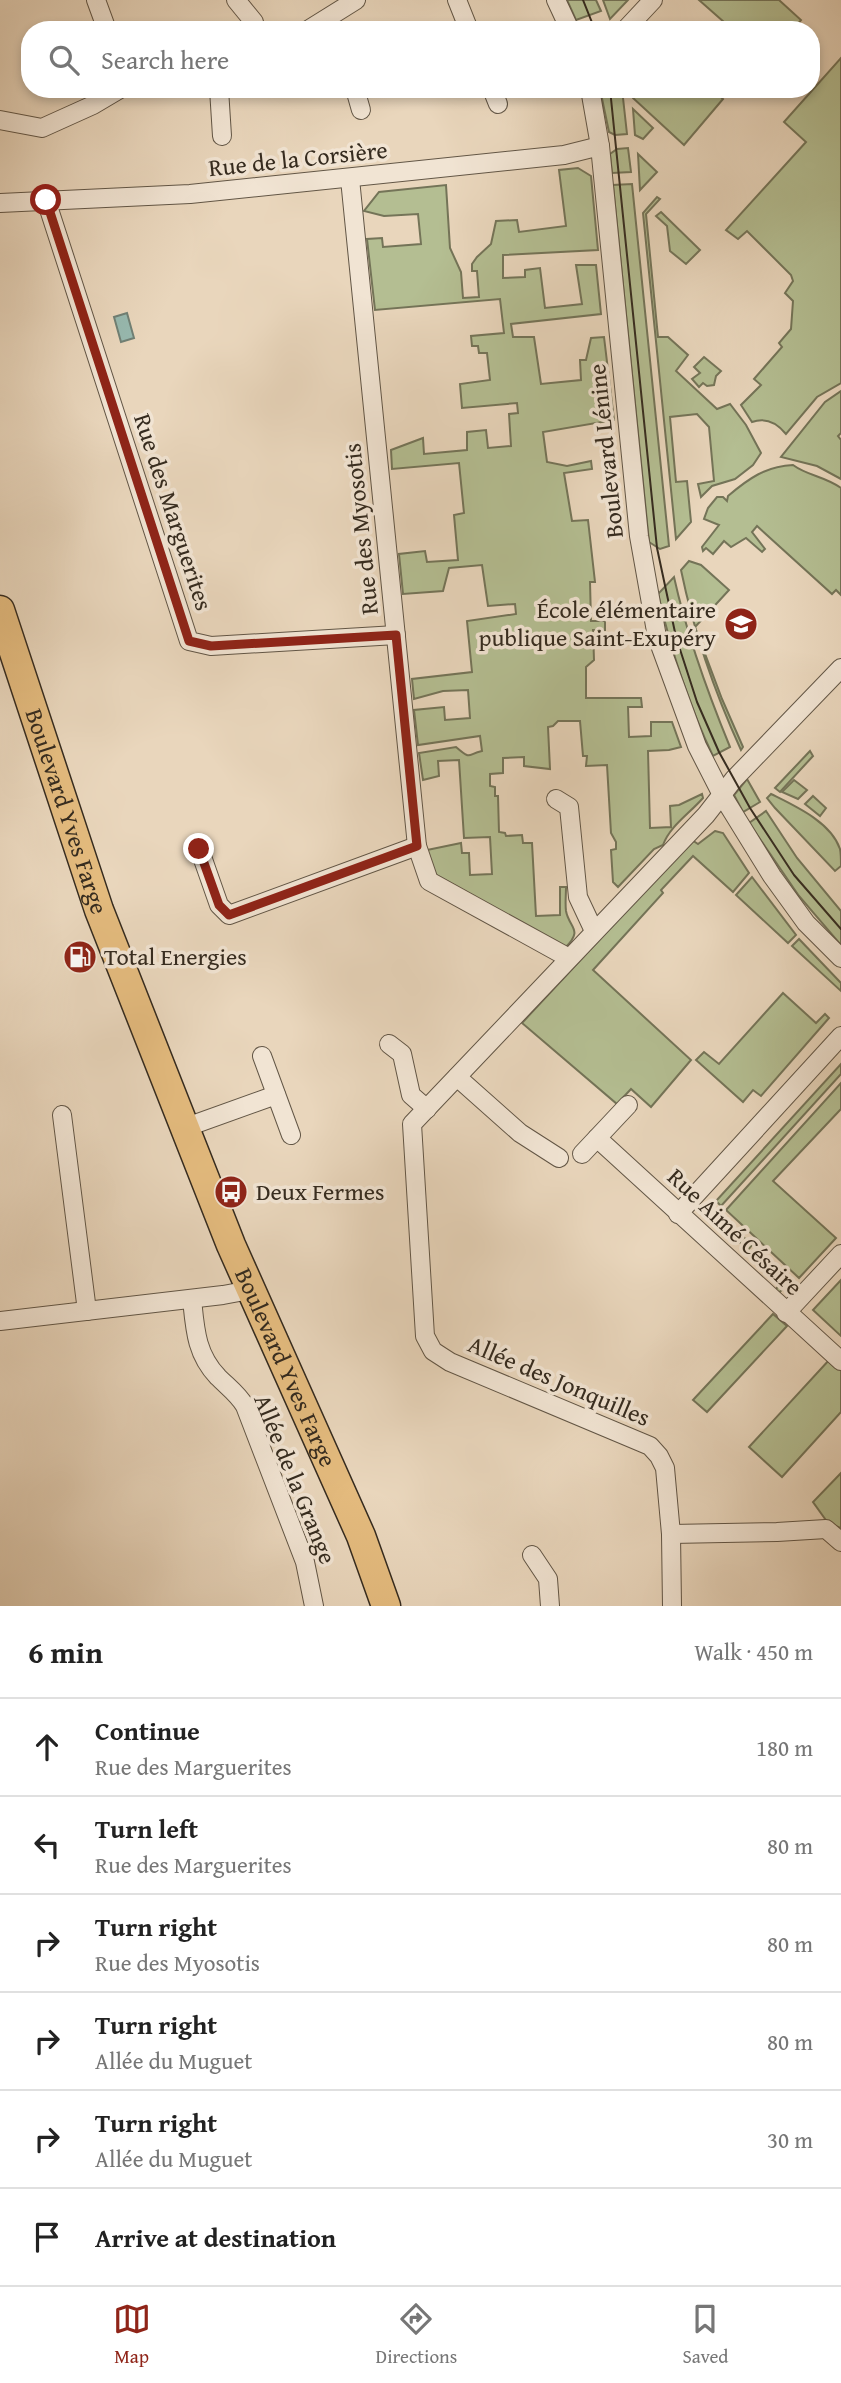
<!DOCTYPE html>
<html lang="en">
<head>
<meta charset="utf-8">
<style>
  body { margin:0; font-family:"Gentium Book Plus",serif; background:#f2f2f2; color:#222 }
  .stop { position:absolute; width:21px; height:21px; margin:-16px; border:5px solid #8f2418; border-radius:50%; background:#fff }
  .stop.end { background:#8f2418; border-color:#fff; box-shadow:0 2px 7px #0008 }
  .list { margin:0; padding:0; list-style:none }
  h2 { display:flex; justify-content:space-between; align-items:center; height:91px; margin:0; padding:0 28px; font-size:30px }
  h2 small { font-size:23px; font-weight:400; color:#767676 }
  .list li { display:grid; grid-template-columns:46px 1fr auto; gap:21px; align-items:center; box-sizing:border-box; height:98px; padding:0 28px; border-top:2px solid #e0e0e0 }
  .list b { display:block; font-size:26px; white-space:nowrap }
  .list p { margin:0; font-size:23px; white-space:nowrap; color:#767676 }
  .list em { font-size:23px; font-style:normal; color:#767676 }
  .icon { flex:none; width:38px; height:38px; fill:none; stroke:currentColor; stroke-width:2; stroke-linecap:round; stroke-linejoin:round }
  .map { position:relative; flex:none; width:841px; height:1606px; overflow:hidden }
  .search { position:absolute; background:#fff; box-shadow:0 4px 10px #0003; left:21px; right:21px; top:21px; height:77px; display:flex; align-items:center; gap:18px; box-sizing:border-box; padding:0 24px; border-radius:28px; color:#767676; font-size:26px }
  .sheet { height:679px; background:#fff }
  nav { display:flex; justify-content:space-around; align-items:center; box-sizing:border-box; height:98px; border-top:2px solid #e0e0e0; background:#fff; font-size:19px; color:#767676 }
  nav a { display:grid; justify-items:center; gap:4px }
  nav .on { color:#8f2418 }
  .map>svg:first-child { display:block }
  .green { fill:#b4be92; stroke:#747458; stroke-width:2 }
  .water { fill:#97b9af; stroke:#708075; stroke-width:2 }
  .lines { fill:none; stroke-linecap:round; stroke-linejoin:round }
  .street-casing { stroke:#625646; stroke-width:20 }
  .primary-casing { stroke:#352b1f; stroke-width:31 }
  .street { stroke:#f1e4d3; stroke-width:18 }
  .primary { stroke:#e4bb7e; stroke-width:28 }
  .tram { stroke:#352b1f; stroke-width:2 }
  .route { stroke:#8f2418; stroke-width:9 }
  .labels { text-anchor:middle; stroke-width:7; stroke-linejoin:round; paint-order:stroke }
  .street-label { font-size:24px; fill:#352b1f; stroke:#f1e4d3 }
  .poi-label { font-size:24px; fill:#352b1f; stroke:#f1e4d3; text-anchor:start }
</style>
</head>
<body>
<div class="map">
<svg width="841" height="1606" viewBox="0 0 841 1606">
  <rect width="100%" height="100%" fill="#e9d6bc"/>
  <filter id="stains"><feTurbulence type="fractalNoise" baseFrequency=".00286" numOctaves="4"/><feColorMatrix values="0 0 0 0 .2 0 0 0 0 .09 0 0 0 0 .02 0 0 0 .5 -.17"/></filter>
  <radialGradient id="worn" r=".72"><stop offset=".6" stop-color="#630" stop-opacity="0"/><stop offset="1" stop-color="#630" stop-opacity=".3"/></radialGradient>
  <g class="green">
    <path d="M567,0h29l5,11 -25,9z"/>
    <path d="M603,0h25l-18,19z"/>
    <path d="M699,0h80l22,20 -8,10h-60z"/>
    <path d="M841,58v325l-24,14 -31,37c-9,-11 -20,-17 -34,-12l-11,-17 20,-20 -7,-6 28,-32 -3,-4 12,-14 2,-28 -8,-8 8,-12 -2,-6 -44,-44 -9,8 -12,-9 80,-88 -22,-20z"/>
    <path d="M600,89h22l5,45 -12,1 -6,-3z"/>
    <path d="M631,89h81l11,10 -39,46 -51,-47z"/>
    <path d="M633,109l20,19 -10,11 -8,-4z"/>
    <path d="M628,148l3,24 -19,1 -2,-19 7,-5z"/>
    <path d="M638,154l19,18 -17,18z"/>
    <path d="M578,168l13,8 7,74 -95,5v23l22,-1v-7l15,-2 5,40 37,-4 -6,-39h20l5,49 -90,10 2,13h21l7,47 40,-4 -1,-20h6l5,-22 13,-1 10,83 -71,12 4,30 20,4 24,-5 1,8 -28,4 8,48 16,-1 7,62h-5l1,39h14v9h-12l1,30 -8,7v31h55l1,9h-14l1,30 22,-1v-14h21l9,25 -12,3 -21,1 2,77 21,-1 -1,-21 9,-1 23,-11 1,4c-14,16 -33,28 -40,47l-9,4 -36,38 -5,-5 -2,-32 5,-1v-7l-5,-9 -4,-68 -21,1 1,-10h-4l-3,-35h-22l-5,5 -5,1 2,42 -26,-3v-9l-21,1v15l-13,1v12l5,1v9h3l1,36 6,1 1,3 16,-1 1,8h9l4,73 24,-1v-28h6c0,8 -1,17 0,24 3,17 18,18 -1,37l-132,-75 -6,-23 34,-7 1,10h7l1,22 22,-1 -2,-37 -26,1 -5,-78 -21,1 1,15 -16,4 -4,-27 37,-6c16,14 11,7 26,4l-2,-15 -62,9 -4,-35 30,-3 1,13 25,-2 -2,-28 -25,1 -29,8 -2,-20 60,-7 -5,-51 49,-7 -1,-10 -27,2 -6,-41 -33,3 -6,23 -40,3 -4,-40 26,-3 2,11 31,-2 -4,-45 10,-2 -5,-50 -67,6 -1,-19 32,-12 1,16 43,-4v-18l19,-2 2,18 23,-2 -2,-32 9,-1 -1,-10 -55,5 -2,-24 30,-4 -3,-27h-8l-1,-7h-6l-1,-10 33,-3 -4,-34 -125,11 -8,-71 15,-1 1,9 38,-3 -3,-30 -34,2 -20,-5 15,-19 67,-7 4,63 11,24 2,26 16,-1 -2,-26h-5v-7l5,-7 14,-13 5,-23 21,-1 2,12 47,-6 -7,-56z"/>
    <path d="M632,184l37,362 -9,3 -11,-7 -36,-357z"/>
    <path d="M657,197l3,2 -14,15 12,123h10l20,18 -12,16 41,38 13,-5 16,21 15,28 -8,12 -18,14 -23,7 -11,11 -3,-13 16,-3 -5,-54 -12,-13 -27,3 6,65 11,-1 4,41 -15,17 -33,-326z"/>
    <path d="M661,212l39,38 -14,14 -16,-13 -3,-25 -11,-10z"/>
    <path d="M704,357l17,14 -5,5 -2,9 -7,1 -4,-3 -4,4 -7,-8 8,-6 -6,-6z"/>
    <path d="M841,391v42l-3,3 3,4v39l-24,-13 -36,-9 44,-55z"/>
    <path d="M793,465c15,11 31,11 48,23v107l-5,-5 -4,4 -75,-68 -5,6 13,17 -3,3 -16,-14 -15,9 -7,-6 -11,13 -7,-6 -3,3 -1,-4 17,-22 -15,-6 4,-11 9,-11h6l4,4 1,-5c20,-17 38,-30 65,-31z"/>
    <path d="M689,561l12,4 28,25 -34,37 27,72 21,48 -2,3c-27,-59 -47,-117 -60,-180z"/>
    <path d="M674,577c13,59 33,114 56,170l-17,9c-25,-52 -42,-106 -55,-162z"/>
    <path d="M810,751l3,5 -33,36 -5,-4z"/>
    <path d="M747,779l13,23 -17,10 -9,-17z"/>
    <path d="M794,780l13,10 -9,9 -16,-7z"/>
    <path d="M771,794c24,12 60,28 69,55 1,5 1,11 1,17l-6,5 -60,-63 -8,-10z"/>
    <path d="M813,796l13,12 -6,8 -15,-12z"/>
    <path d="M766,811l31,47 44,53v34l-42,-49 -50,-73z"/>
    <path d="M715,831l8,2 26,40 -16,19 -40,-36 -32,34 2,3 -70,77 98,90 -40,47 -20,-18 -14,15 -95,-81 170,-183 6,4z"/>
    <path d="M752,877l44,58 -8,8 -52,-48z"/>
    <path d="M799,939l42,44v8l-49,-45z"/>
    <path d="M783,993l33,30 9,-9 4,4 -68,78 -8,-6 -10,12 -47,-42 8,-8 15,12z"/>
    <path d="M841,1064v10l-120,132 -5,-5z"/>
    <path d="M841,1083v26l-68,72 63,57 -37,40 -73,-68z"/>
    <path d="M721,1216l31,29 -4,5 -32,-29z"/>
    <path d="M756,1248l35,32 -14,15 -3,-4 9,-10 -31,-28z"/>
    <path d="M841,1280v56l-28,-26z"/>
    <path d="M773,1314l14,12 -80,86 -14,-12z"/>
    <path d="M830,1359l11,11v42l-59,65 -33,-30z"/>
    <path d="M841,1473v55l-13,-5 -15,-21z"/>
  </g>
  <path class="water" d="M127,313l7,25 -13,4 -7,-25z"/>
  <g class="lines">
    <defs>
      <g id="street">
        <path d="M96,0l11,30"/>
        <path d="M236,0l18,22 1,8"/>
        <path d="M457,0l12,30"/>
        <path d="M556,0l14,30"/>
        <path d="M308,30l48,-30"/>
        <path d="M625,30l28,-30"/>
        <path d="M219,89l3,47"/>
        <path d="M355,89l6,21"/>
        <path d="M492,89l6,15"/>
        <path d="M590,89l10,57 39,390 18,101 40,109 25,49 50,81 34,47 35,35"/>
        <path d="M0,120l42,8 51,-23 27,-16"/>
        <path d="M350,179l67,667 12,35 140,77"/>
        <path d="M46,200l143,441 22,5 185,-11"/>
        <path d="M0,203l190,-9 374,-39 36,-9"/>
        <path d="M556,799l13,8 9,90 16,34"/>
        <path d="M199,848l20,57 10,10 188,-69"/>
        <path d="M389,1044l13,10 9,41 16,14"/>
        <path d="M262,1056l29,79"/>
        <path d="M457,1077l63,56 39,25"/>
        <path d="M62,1115l25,196"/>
        <path d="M184,1128l92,-33"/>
        <path d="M597,1138l244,223"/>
        <path d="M582,1154l46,-49"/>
        <path d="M678,1214l163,-178"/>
        <path d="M192,1299c3,30 4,55 26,78 10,10 20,17 27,29l60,156 9,44"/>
        <path d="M786,1313l55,-59"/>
        <path d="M0,1321l223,-26 27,-5"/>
        <path d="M671,1534l106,-2 49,-3 15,13"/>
        <path d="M532,1555l16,24 2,27"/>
        <path d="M672,1606l-1,-72 -6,-66 -6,-12 -9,-10 -200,-84 -17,-11 -8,-15 -13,-212 294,-309 28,-36 107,-111"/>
      </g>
      <g id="primary">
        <path id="s1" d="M0,610l99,300 132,335 130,291 25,70"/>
      </g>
    </defs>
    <use href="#street" class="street-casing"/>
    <use href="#primary" class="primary-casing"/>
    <use href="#street" class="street"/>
    <use href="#primary" class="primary"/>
    <g class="tram">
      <path d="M583,0l12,30"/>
      <path d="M610,89l47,459 19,89 21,65 22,50 31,56 44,67 47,54"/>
    </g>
  </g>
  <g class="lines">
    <path class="route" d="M46,200l143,441 22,5 185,-11 21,211 -188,69 -10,-10 -20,-56"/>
  </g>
  <defs>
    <symbol id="school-disc" viewBox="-11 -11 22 22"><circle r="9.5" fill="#8f2418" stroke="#f1e4d3"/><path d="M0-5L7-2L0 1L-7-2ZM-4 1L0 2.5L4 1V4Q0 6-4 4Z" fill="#fff"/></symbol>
    <symbol id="fuel-disc" viewBox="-11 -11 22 22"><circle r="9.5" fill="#8f2418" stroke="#f1e4d3"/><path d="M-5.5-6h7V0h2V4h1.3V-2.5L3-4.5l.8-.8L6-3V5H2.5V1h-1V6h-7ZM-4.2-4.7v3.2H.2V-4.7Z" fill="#fff"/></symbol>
    <symbol id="bus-disc" viewBox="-11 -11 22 22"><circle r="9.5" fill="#8f2418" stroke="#f1e4d3"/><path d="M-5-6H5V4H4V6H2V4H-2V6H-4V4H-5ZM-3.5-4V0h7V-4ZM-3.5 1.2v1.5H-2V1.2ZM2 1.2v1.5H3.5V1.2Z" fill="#fff"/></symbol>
  </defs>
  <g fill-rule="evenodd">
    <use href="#school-disc" x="722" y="605" width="38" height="38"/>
    <use href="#fuel-disc" x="61" y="938" width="38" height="38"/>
    <use href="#bus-disc" x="212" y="1173" width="38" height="38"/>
  </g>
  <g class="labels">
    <g class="street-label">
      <text transform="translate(298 159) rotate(-6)" y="8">Rue de la Corsière</text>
      <text transform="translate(606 451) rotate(-96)" y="8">Boulevard Lénine</text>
      <text transform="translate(173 512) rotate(72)" y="8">Rue des Marguerites</text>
      <text transform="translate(361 529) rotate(-96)" y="8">Rue des Myosotis</text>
      <text dy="8" stroke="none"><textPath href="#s1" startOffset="212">Boulevard Yves Farge</textPath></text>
      <text transform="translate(735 1232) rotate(43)" y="8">Rue Aimé Césaire</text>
      <text dy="8" stroke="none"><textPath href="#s1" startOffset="810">Boulevard Yves Farge</textPath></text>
      <text transform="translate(559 1381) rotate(23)" y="8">Allée des Jonquilles</text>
      <text transform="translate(295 1479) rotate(68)" y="8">Allée de la Grange</text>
    </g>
    <g class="poi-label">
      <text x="716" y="618" text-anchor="end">École élémentaire<tspan x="716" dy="28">publique Saint-Exupéry</tspan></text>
      <text x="104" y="965">Total Energies</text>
      <text x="256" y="1200">Deux Fermes</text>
    </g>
  </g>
  <rect width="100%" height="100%" filter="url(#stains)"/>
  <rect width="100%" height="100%" fill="url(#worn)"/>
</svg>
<div class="stop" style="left:46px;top:200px"></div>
<div class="stop end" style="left:199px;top:849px"></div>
<div class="search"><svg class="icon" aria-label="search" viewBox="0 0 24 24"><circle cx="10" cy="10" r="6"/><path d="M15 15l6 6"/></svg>Search here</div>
</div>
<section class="sheet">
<h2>6 min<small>Walk · 450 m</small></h2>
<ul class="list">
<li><svg class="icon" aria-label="ahead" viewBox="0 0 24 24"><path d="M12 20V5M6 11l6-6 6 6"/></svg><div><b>Continue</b><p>Rue des Marguerites</p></div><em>180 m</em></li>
<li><svg class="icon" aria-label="left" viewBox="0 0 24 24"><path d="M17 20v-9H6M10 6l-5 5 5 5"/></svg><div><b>Turn left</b><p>Rue des Marguerites</p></div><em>80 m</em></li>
<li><svg class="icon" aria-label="right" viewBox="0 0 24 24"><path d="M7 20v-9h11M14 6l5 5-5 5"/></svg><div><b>Turn right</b><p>Rue des Myosotis</p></div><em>80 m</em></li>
<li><svg class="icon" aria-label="right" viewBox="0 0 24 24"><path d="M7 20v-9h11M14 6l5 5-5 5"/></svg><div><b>Turn right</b><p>Allée du Muguet</p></div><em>80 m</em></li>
<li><svg class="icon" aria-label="right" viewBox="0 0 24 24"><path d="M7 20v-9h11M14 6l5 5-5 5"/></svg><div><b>Turn right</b><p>Allée du Muguet</p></div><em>30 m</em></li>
<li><svg class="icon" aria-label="arrive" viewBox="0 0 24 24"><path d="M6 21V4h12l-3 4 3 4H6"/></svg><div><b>Arrive at destination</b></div></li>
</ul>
</section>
<nav>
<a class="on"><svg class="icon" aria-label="map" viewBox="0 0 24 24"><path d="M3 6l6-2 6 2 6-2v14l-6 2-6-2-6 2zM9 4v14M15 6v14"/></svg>Map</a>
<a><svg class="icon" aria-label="directions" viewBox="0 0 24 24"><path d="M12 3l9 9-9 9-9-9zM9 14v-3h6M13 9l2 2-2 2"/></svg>Directions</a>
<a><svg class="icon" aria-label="saved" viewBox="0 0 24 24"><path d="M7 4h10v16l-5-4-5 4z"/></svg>Saved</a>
</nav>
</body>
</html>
